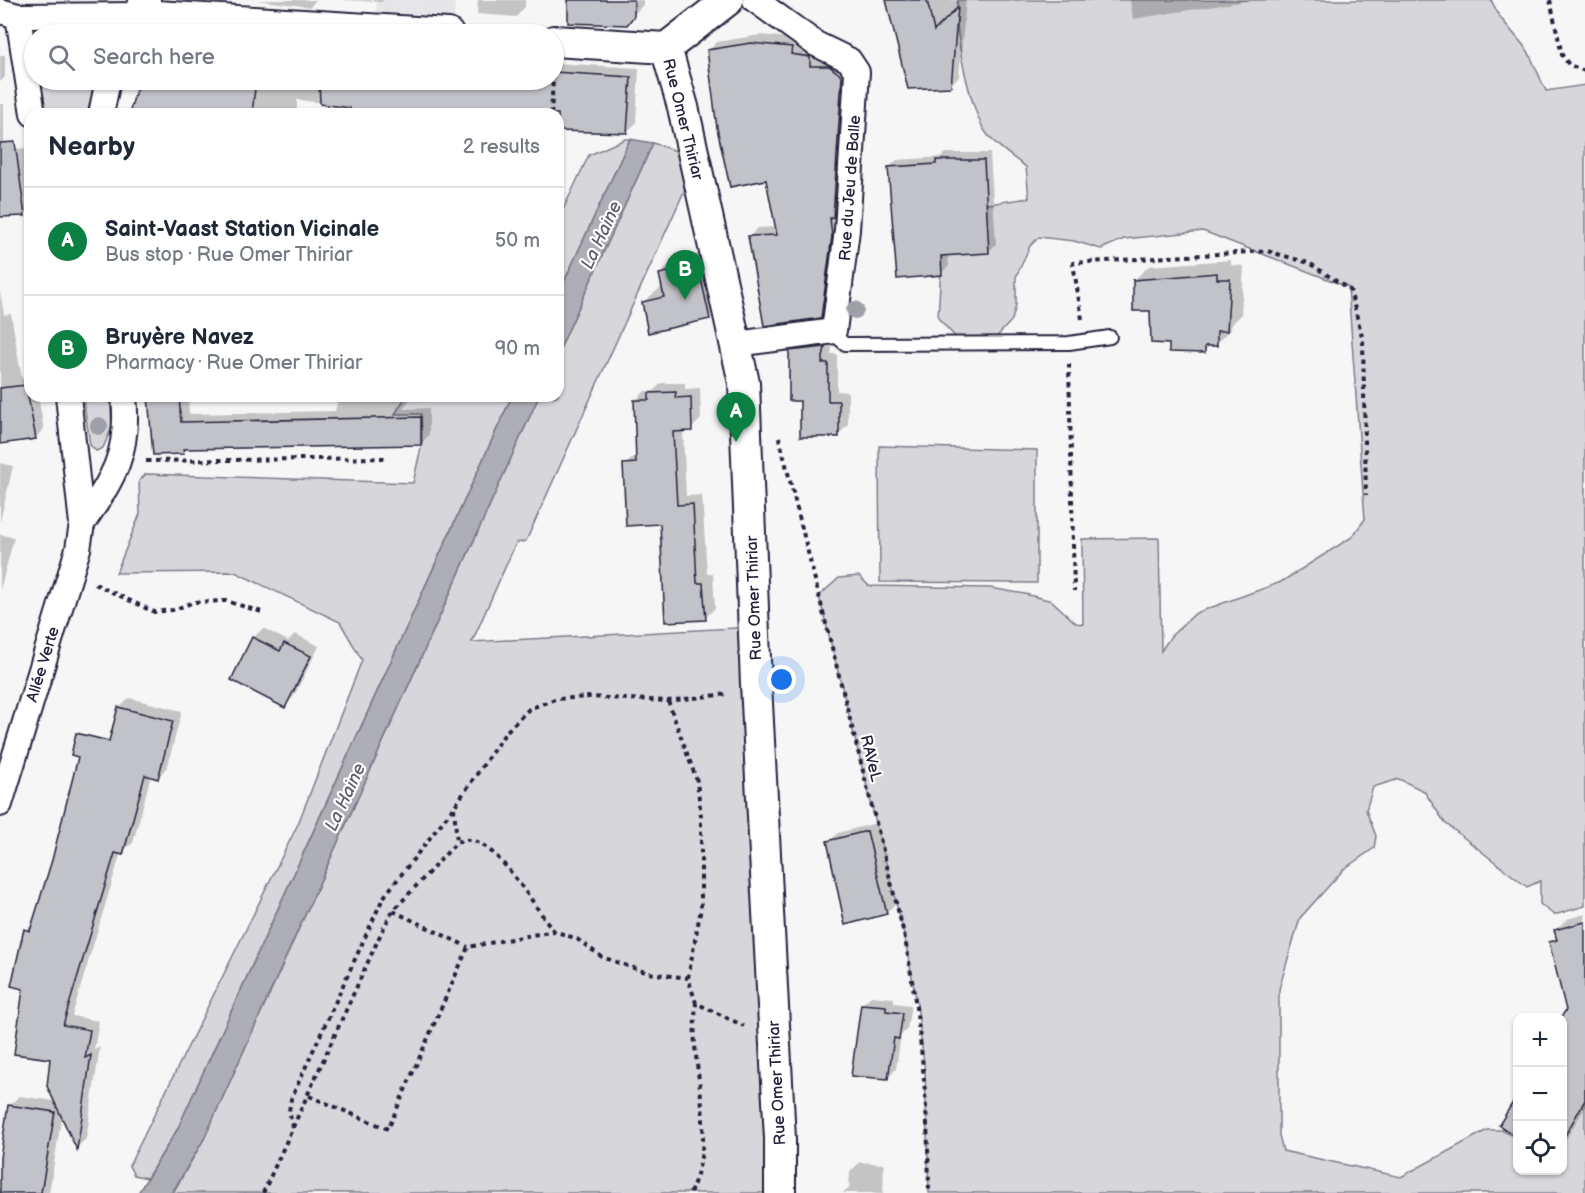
<!DOCTYPE html>
<html lang="en">
<head>
<meta charset="utf-8">
<style>
  body { margin:0; font-family:"Balsamiq Sans",sans-serif; background:#f6f6f7; color:#1f2937 }
  .controls { position:absolute; right:18px; bottom:18px; display:grid; overflow:hidden; border-radius:12px; box-shadow:0 2px 4px #0004 }
  .controls button { width:54px; height:54px; display:grid; place-items:center; padding:0; border:0; border-bottom:2px solid #e0e1e3; background:#fff; color:#1f2937; font:30px sans-serif }
  .you { position:absolute; left:782px; top:680px; width:21px; height:21px; margin:-15px; border:4px solid #fff; border-radius:50%; background:#1a73e8; box-shadow:0 0 0 9px #1a73e833 }
  .badge { display:grid; place-items:center; width:39px; height:39px; border-radius:50%; background:#0b8043; color:#fff; font-size:20px; font-weight:700 }
  .pin { position:absolute; translate:-50% -50px; filter:drop-shadow(0 2px 3px #0008) }
  .pin::after { content:''; position:absolute; top:32px; width:21px; height:18px; background:inherit; clip-path:polygon(0 0,100% 0,50% 100%) }
  .list { margin:0; padding:0; list-style:none }
  h2 { display:flex; justify-content:space-between; align-items:center; height:78px; margin:0; padding:0 24px; font-size:26px }
  h2 small { font-size:20px; font-weight:400; color:#747a83 }
  .list li { display:grid; grid-template-columns:39px 1fr auto; gap:18px; align-items:center; box-sizing:border-box; height:108px; padding:0 24px; border-top:2px solid #e0e1e3 }
  .list b { display:block; font-size:22px; white-space:nowrap }
  .list p { margin:0; font-size:20px; white-space:nowrap; color:#747a83 }
  .list em { font-size:20px; font-style:normal; color:#747a83 }
  .icon { flex:none; width:33px; height:33px; fill:none; stroke:currentColor; stroke-width:2; stroke-linecap:round; stroke-linejoin:round }
  .map { position:relative; flex:none; width:1585px; height:1193px; overflow:hidden }
  .search { position:absolute; background:#fff; box-shadow:0 2px 4px #0004; left:24px; top:24px; width:540px; height:66px; display:flex; align-items:center; gap:15px; box-sizing:border-box; padding:0 21px; border-radius:33px; color:#747a83; font-size:22px }
  .panel { position:absolute; background:#fff; box-shadow:0 2px 4px #0004; left:24px; top:108px; width:540px; height:294px; border-radius:18px }
  .map>svg:first-child { display:block }
  .built { fill:#e6e6e9 }
  .green { fill:#d7d7db; stroke:#7c7c8b; stroke-width:1.5 }
  .water { fill:#aeaeb7; stroke:#767685; stroke-width:1.5 }
  .shadow { fill:#0003 }
  .building { fill:#c2c2c9; stroke:#22223b; stroke-width:1.5 }
  .lines { fill:none; stroke-linecap:round; stroke-linejoin:round }
  .service-casing { stroke:#22223b; stroke-width:16 }
  .minor-casing { stroke:#22223b; stroke-width:28 }
  .tertiary-casing { stroke:#22223b; stroke-width:34 }
  .path { stroke:#22223b; stroke-width:4; stroke-dasharray:4.5 4.5; stroke-linecap:butt }
  .service { stroke:#fff; stroke-width:12 }
  .minor { stroke:#fff; stroke-width:24 }
  .tertiary { stroke:#fff; stroke-width:30 }
  .tree { fill:#9f9faa }
  .labels { text-anchor:middle; stroke-width:4.5; stroke-linejoin:round; paint-order:stroke }
  .street-label { font-size:16px; fill:#22223b; stroke:#fff }
  .water-label { font-size:18px; font-style:italic; fill:#5a5a6d; stroke:#fff }
</style>
</head>
<body>
<div class="map">
<svg width="1585" height="1193" viewBox="0 0 1585 1193">
  <rect width="100%" height="100%" fill="#f6f6f7"/>
  <filter id="ink" filterUnits="userSpaceOnUse"><feTurbulence type="fractalNoise" baseFrequency=".0167" numOctaves="2"/><feDisplacementMap in="SourceGraphic" scale="12" xChannelSelector="R" yChannelSelector="G"/><feConvolveMatrix kernelMatrix="1 2 1 2 8 2 1 2 1" color-interpolation-filters="sRGB"/></filter>
  <g filter="url(#ink)">
    <path class="built" d="M377,0h78l-1,34 -80,-4z"/>
    <g class="green">
      <path d="M958,0h533l9,17 28,34 18,40 39,-6v821l-31,9 -14,-11v-23l-13,6 -82,-64 -21,-32 -25,-12 -26,8 -7,23 10,26 -2,12 -30,21 -44,49 -21,71v146l4,16 118,26 86,-47h14l16,8 1,32h44l1,-42 22,-38v103h-656l-4,-120 -8,-69 -13,-70 -85,-338 20,-18 20,-2 10,10 121,2 35,6 27,7 24,22 7,1 -1,-85 77,-1 2,113 10,-15 25,-23 85,-31 71,-45 13,-18 -17,-232 -145,-56 -79,8 -23,10 -27,-8 -35,-4 -9,9 -14,31v28l-4,15 -21,23h-30l-23,-25 6,-102 31,-10 54,-8 -3,-31c-13,-10 -29,-20 -39,-33 -16,-20 -36,-110 -29,-134z"/>
      <path d="M37,80h61l-4,34h-52z"/>
      <path d="M625,139h5l-72,156v-75l31,-65z"/>
      <path d="M653,143l41,14 2,8 -170,376 -10,2 -44,99 282,-15 26,566h-607l31,-54 335,-743h19v-43z"/>
      <path d="M83,396h27l2,31 -9,21 -7,3 -6,-6z"/>
      <path d="M406,396h106l-335,734 -30,48 -13,-3 -5,-9 169,-342 64,-164 -22,-38 -105,-50 -119,1 24,-59 -1,-33 7,-7 267,9 9,-40 -1,-29h-26z"/>
      <path d="M879,446l158,4v133l-157,-1z"/>
    </g>
    <g class="water">
      <path d="M630,139l23,4 -95,210v-58z"/>
      <path d="M512,396h27l-335,743 -32,54h-34l39,-63z"/>
    </g>
    <g class="shadow">
      <path d="M256,0h60l-6,7z"/>
      <path d="M339,0h45l-3,2z"/>
      <path d="M478,0h47v7l-9,10 -39,-3z"/>
      <path d="M569,0h74v5l-17,18z"/>
      <path d="M887,0h79l-7,77 -9,8z"/>
      <path d="M1130,0h123l-120,19z"/>
      <path d="M760,35l40,4 51,28 -21,241 -9,9 -71,-81 8,-8 19,-1 -9,-49 -60,-127 9,-9z"/>
      <path d="M0,55h5v22l-5,5z"/>
      <path d="M554,63l85,5 -3,55 -9,9 -69,-3v-15h-207l1,-8 -55,-6v14h-165l10,-34h412z"/>
      <path d="M0,104h4v46l21,-2 5,34v27l-5,5 -25,2z"/>
      <path d="M945,153h45l6,91 -8,8 -40,2 1,12 -8,7 -52,-106 8,-7 45,-3z"/>
      <path d="M713,251l11,51 -15,15 -66,-15 20,-16 -3,-12 15,-15z"/>
      <path d="M1231,260v5l13,1 -3,49 -10,10v5l-15,14h-5l-7,7 -34,-8 -36,-63 15,-14z"/>
      <path d="M0,290l4,25 7,-1 11,65 8,-2v19h8l6,33 -9,9 -35,5z"/>
      <path d="M834,337l-3,17h6v37l11,1v33l-10,10 -36,-36 -11,-47 10,-10z"/>
      <path d="M661,383h24v6l15,-1 1,31 -10,10 -8,1 3,66 16,-1 5,79h6l2,34 -10,10 -44,-96 -36,-57 12,-11 -2,-53 10,-10h9z"/>
      <path d="M149,396h39l1,18 146,-3 4,-15h73l-9,13 26,-1v27l-8,9 -232,3 -6,6z"/>
      <path d="M0,463l13,3 -13,56z"/>
      <path d="M0,534l14,4 -14,52z"/>
      <path d="M263,628l25,13 7,-7 24,12 -25,50 -10,10 -31,-68z"/>
      <path d="M129,698l53,13 -15,56 -9,10 -7,-2 -18,68 -12,9 -49,164 27,5 -5,29 6,-3 -14,92 -9,8 -15,-32 -13,78h-49v-29l9,-58 10,-10 36,5 -3,-43 -27,-70 1,-58 9,-9 84,-147 1,-66z"/>
      <path d="M876,823l19,81 -9,9 -57,-71 9,-9z"/>
      <path d="M1585,914v193l-23,39v-128l5,-8 -16,-67 6,-7 -2,-5 12,-12z"/>
      <path d="M871,996l23,2v5l17,2 -4,24 -6,6 -5,34 -8,9 -26,-74z"/>
      <path d="M860,1162l24,2 -1,29h-41l7,-4 1,-17z"/>
    </g>
    <g class="building">
      <path d="M568,0h66v16l-7,9 -59,-2z"/>
      <path d="M886,0h41l7,31 24,-24 -7,80 -43,2z"/>
      <path d="M751,43l41,4 -1,7 19,3v9h19l13,10 -9,142h-3l2,18 -11,82 -57,8 -16,-90 29,-1 -11,-55 -36,7 -13,-59 -10,-78z"/>
      <path d="M554,72l77,5 -4,56 -69,-2v-17h-208v-6l-30,-4 -1,-24h235z"/>
      <path d="M139,80h117l-4,34h-123z"/>
      <path d="M15,142l10,74 -25,1v-74z"/>
      <path d="M936,160h48l5,93 -48,3 1,19 -45,4 -9,-112 48,-3z"/>
      <path d="M698,265l12,54 -62,14 -6,-31 22,-5 -5,-23z"/>
      <path d="M1217,273v6h13l-3,52h-10v15h-12v7l-36,-1v-8l-18,-1 -1,-32h-17v-31z"/>
      <path d="M825,347l-3,16h6v38h11v36h-39v-36h-11v-50z"/>
      <path d="M26,385l10,54 -36,5v-56z"/>
      <path d="M676,392l-1,6 16,-1 1,34 -19,1 4,73 16,-1 4,79h6l3,37 -41,2 -5,-98 -34,2 -3,-62 13,-1 -2,-63h15v-7z"/>
      <path d="M148,396h31l2,26 240,-5v28l-238,4 1,5 -31,1z"/>
      <path d="M252,637l28,14 4,-8 27,13 -26,52 -54,-28z"/>
      <path d="M118,707l55,14 -15,58 -13,-4 -22,80 -8,-2 -52,172 27,5 -5,28 6,-3 -14,95 -30,-64 3,-27 -36,-5 9,-65 -12,-3 13,-57 6,2 22,-71 26,-103 -7,-2 5,-22 33,8z"/>
      <path d="M867,831l20,83 -42,11 -18,-84z"/>
      <path d="M1585,922v178l-22,39 -2,-122 5,-7 -17,-68 8,-2 -3,-10z"/>
      <path d="M861,1004l25,2v5l17,2 -4,26 -5,-1 -6,41 -37,-3z"/>
      <path d="M1518,1094v44l-19,-13z"/>
      <path d="M8,1105l47,7 -14,81h-41v-35z"/>
    </g>
    <g class="lines">
      <defs>
        <path id="service" d="M832,333l13,11 224,-1 41,-6"/>
        <g id="minor">
          <path d="M0,11l18,5 122,-1"/>
          <path d="M18,16l15,98"/>
          <path d="M101,114l7,-34"/>
          <path d="M737,344l97,-13 13,-101 10,-158 -8,-12 -33,-16 -61,-44"/>
          <path d="M82,524c31,-46 48,-70 42,-128"/>
          <path d="M0,804l78,-255 4,-25 -14,-128"/>
        </g>
        <g id="tertiary">
          <path d="M145,0l-5,15 308,19"/>
          <path d="M554,41l112,7"/>
          <path d="M666,48l17,59 61,276 12,301 24,455v54"/>
          <path d="M666,48l62,-48"/>
        </g>
      </defs>
      <use href="#service" class="service-casing"/>
      <use href="#minor" class="minor-casing"/>
      <use href="#tertiary" class="tertiary-casing"/>
      <g class="path">
        <path d="M1550,0l12,55 7,10 16,6"/>
        <path d="M551,114l2,-34"/>
        <path d="M1082,319l-9,-56 194,-12 42,12 41,27 13,50 3,155"/>
        <path d="M1069,364l5,227"/>
        <path d="M779,437l125,497c17,90 24,168 25,259"/>
        <path d="M146,461l243,-3"/>
        <path d="M95,584l59,28 19,-2 21,-8 32,-1 39,12"/>
        <path d="M668,701l29,80 4,35v92l-13,70 8,25 48,23"/>
        <path d="M454,808l3,34"/>
        <path d="M393,911l75,36"/>
        <path d="M309,1096l79,33 80,-182 86,-16 23,8 25,18 46,16 40,5"/>
        <path d="M293,1128l-4,-17 2,-12 92,-201 71,-91 52,-75 23,-23 26,-10 34,-2 79,4 59,-7"/>
        <path d="M263,1193l119,-262 11,-20 64,-69c5,-1 10,-3 14,-2 28,5 65,69 83,91"/>
        <path d="M690,1193c23,-51 10,-94 5,-147 -1,-14 0,-29 1,-43"/>
      </g>
      <use href="#service" class="service"/>
      <use href="#minor" class="minor"/>
      <use href="#tertiary" class="tertiary"/>
    </g>
    <g class="tree">
      <circle cx="855" cy="310" r="9"/>
      <circle cx="99" cy="426" r="9"/>
    </g>
  </g>
  <g class="labels">
    <g class="street-label">
      <text transform="translate(684 119) rotate(76)" y="6">Rue Omer Thiriar</text>
      <text transform="translate(849 188) rotate(-86)" y="6">Rue du Jeu de Balle</text>
      <text transform="translate(753 598) rotate(-92)" y="6">Rue Omer Thiriar</text>
      <text transform="translate(42 664) rotate(-73)" y="6">Allée Verte</text>
      <text transform="translate(872 758) rotate(76)" y="6">RAVeL</text>
      <text transform="translate(776 1083) rotate(-93)" y="6">Rue Omer Thiriar</text>
    </g>
    <g class="water-label">
      <text transform="translate(601 235) rotate(-65)" y="6">La Haine</text>
      <text transform="translate(345 797) rotate(-65)" y="6">La Haine</text>
    </g>
  </g>
</svg>
<div class="controls">
<button>+</button>
<button>−</button>
<button><svg class="icon" aria-label="locate" viewBox="0 0 24 24"><circle cx="12" cy="12" r="6"/><path d="M12 2v4M12 18v4M2 12h4M18 12h4"/></svg></button>
</div>
<div class="you"></div>
<div class="pin badge" style="left:736px;top:442px">A</div>
<div class="pin badge" style="left:685px;top:300px">B</div>
<div class="search"><svg class="icon" aria-label="search" viewBox="0 0 24 24"><circle cx="10" cy="10" r="6"/><path d="M15 15l6 6"/></svg>Search here</div>
<section class="panel">
<h2>Nearby<small>2 results</small></h2>
<ul class="list">
<li><span class="badge">A</span><div><b>Saint-Vaast Station Vicinale</b><p>Bus stop · Rue Omer Thiriar</p></div><em>50 m</em></li>
<li><span class="badge">B</span><div><b>Bruyère Navez</b><p>Pharmacy · Rue Omer Thiriar</p></div><em>90 m</em></li>
</ul>
</section>
</div>
</body>
</html>
